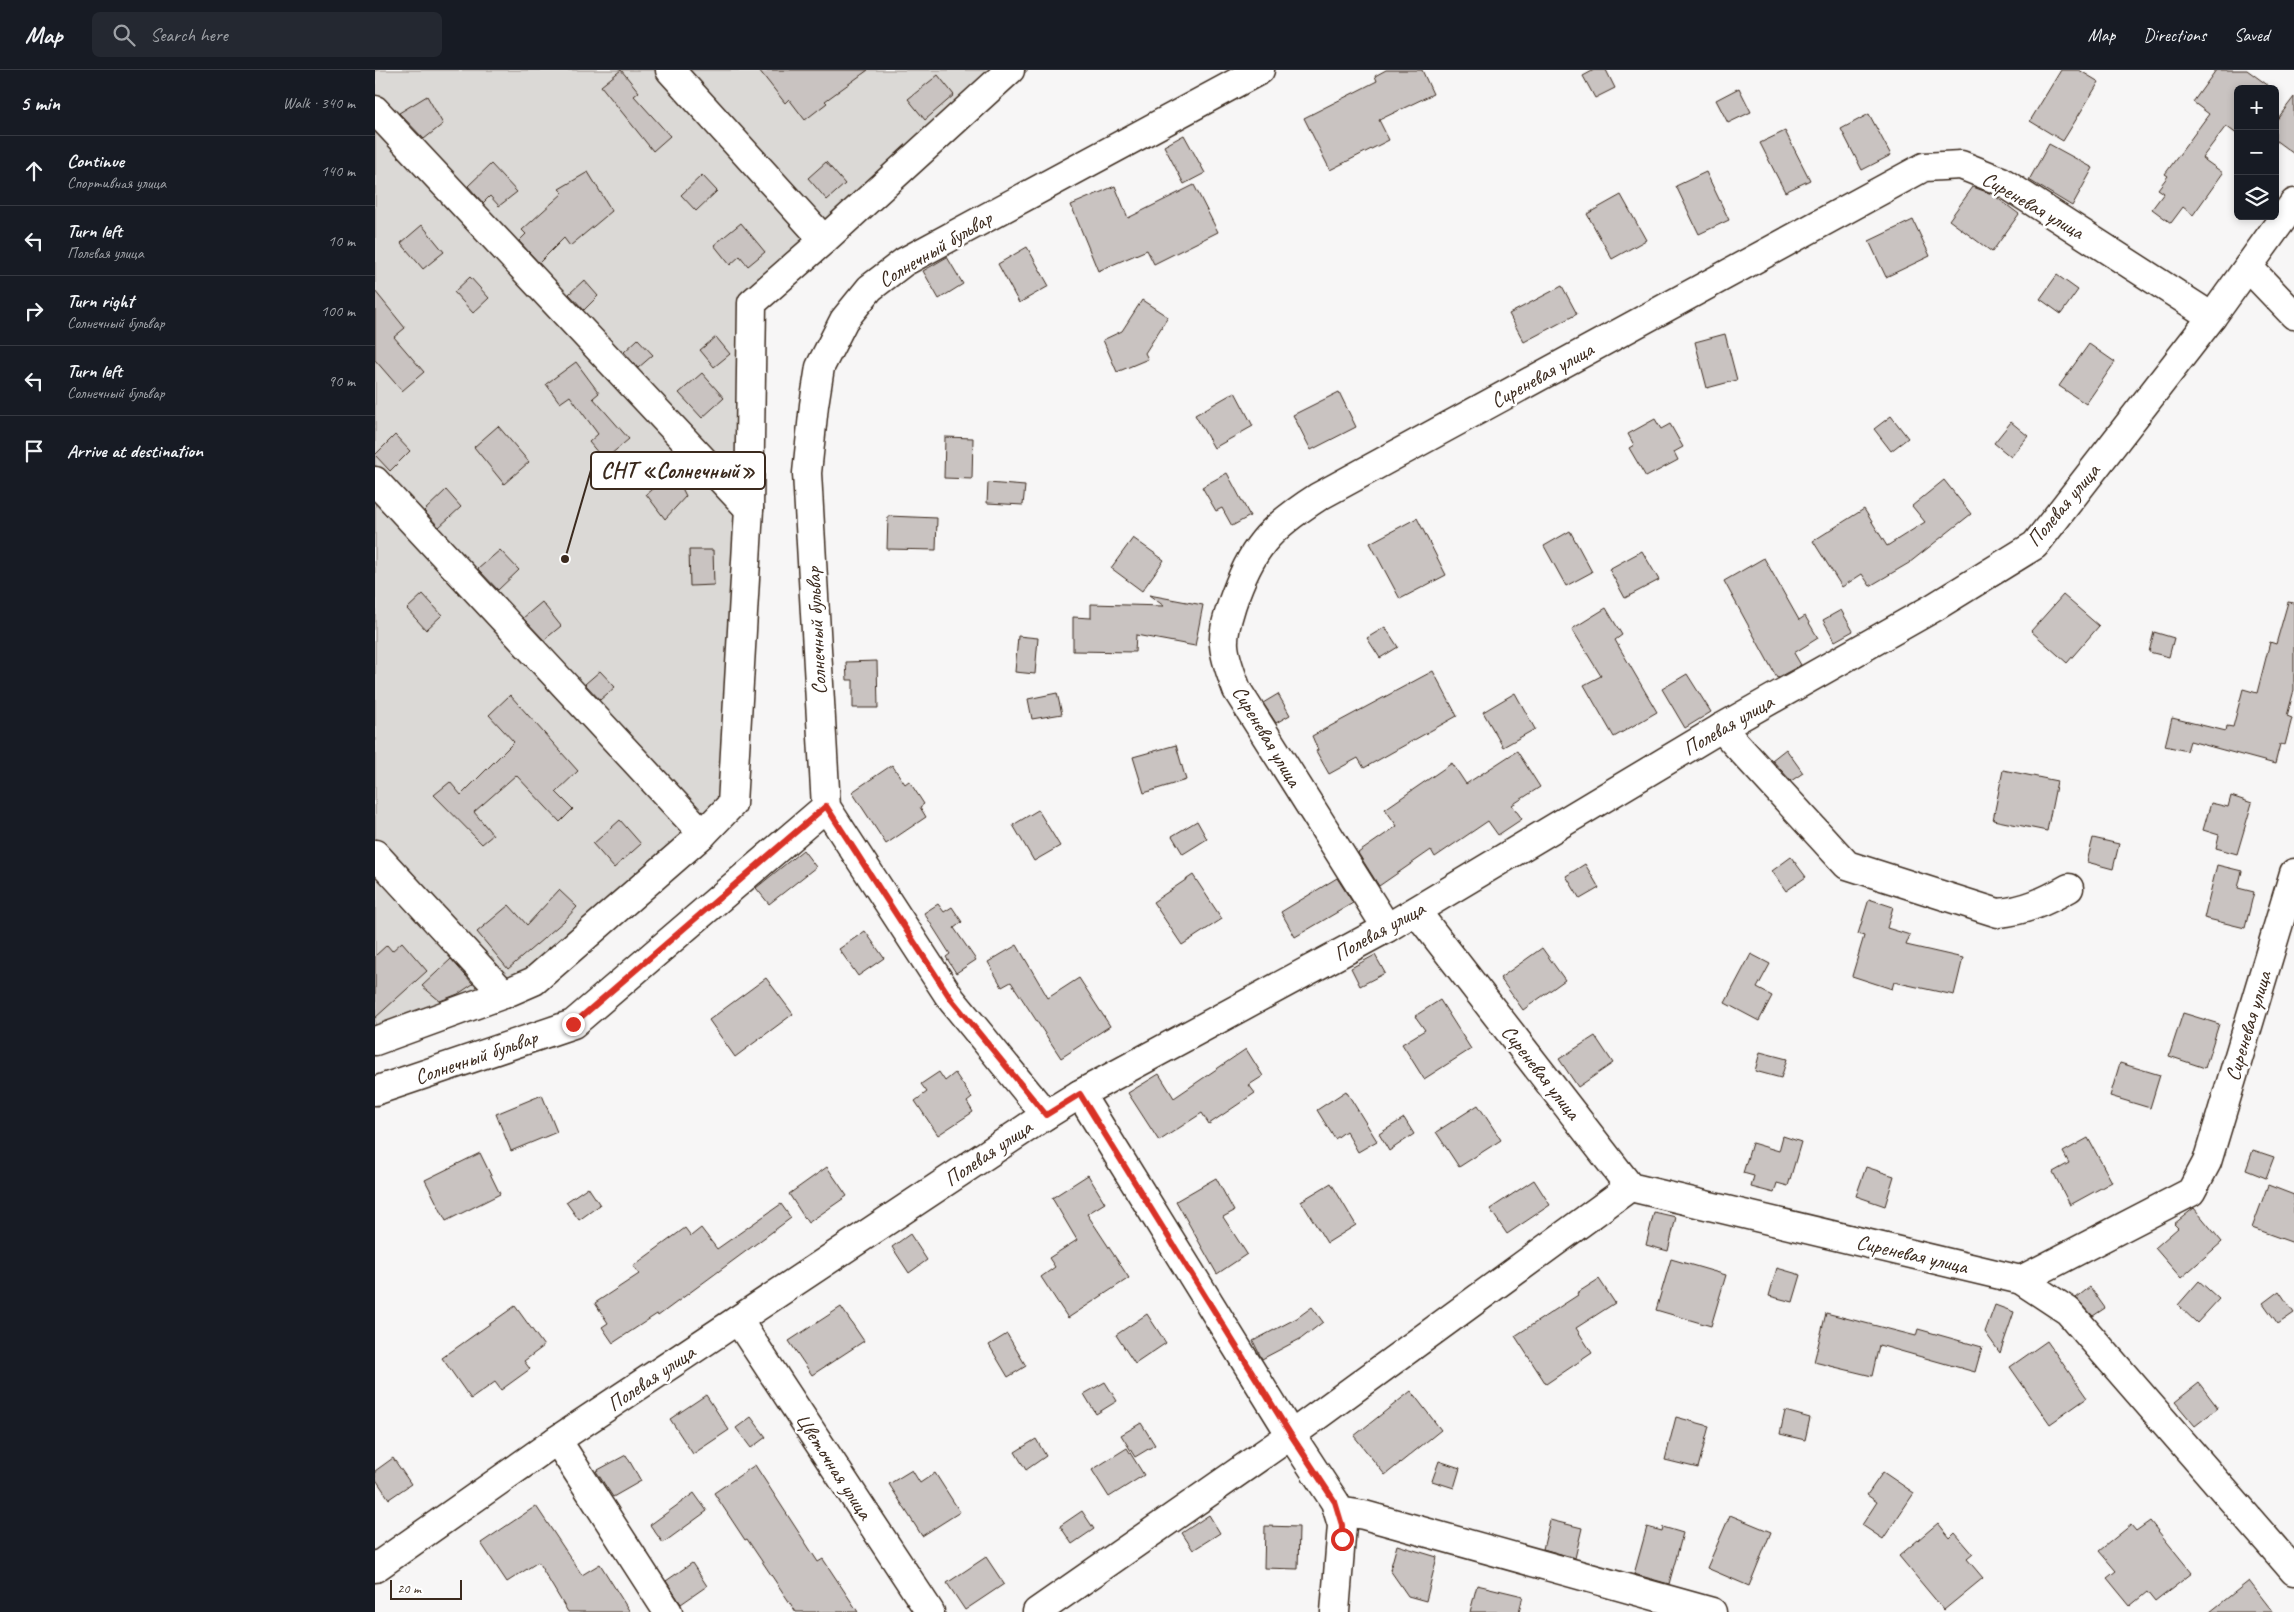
<!DOCTYPE html>
<html lang="en">
<head>
<meta charset="utf-8">
<style>
  body { margin:0; font-family:Caveat,sans-serif; background:#242831; color:#f1f3f6 }
  .controls { position:absolute; right:15px; top:15px; display:grid; overflow:hidden; border-radius:8px; box-shadow:0 2px 8px #0003 }
  .controls button { width:45px; height:45px; display:grid; place-items:center; padding:0; border:0; border-bottom:1px solid #363941; background:#171b24; color:#f1f3f6; font:25px sans-serif }
  .scale { position:absolute; left:15px; bottom:12px; width:72px; box-sizing:border-box; padding-left:5px; border:2px solid #3b2a1e; border-top:0; font-size:14px; line-height:18px; white-space:nowrap; color:#3b2a1e; -webkit-text-stroke:4px #fff; paint-order:stroke }
  .stop { position:absolute; width:15px; height:15px; margin:-11px; border:4px solid #d93025; border-radius:50%; background:#fff }
  .stop.end { background:#d93025; border-color:#fff; box-shadow:0 1px 5px #0008 }
  .list { margin:0; padding:0; list-style:none }
  h2 { display:flex; justify-content:space-between; align-items:center; height:65px; margin:0; padding:0 20px; font-size:21px }
  h2 small { font-size:16px; font-weight:400; color:#9ea1a6 }
  .list li { display:grid; grid-template-columns:32px 1fr auto; gap:15px; align-items:center; box-sizing:border-box; height:70px; padding:0 20px; border-top:1px solid #363941 }
  .list b { display:block; font-size:19px; white-space:nowrap }
  .list p { margin:0; font-size:16px; white-space:nowrap; color:#9ea1a6 }
  .list em { font-size:16px; font-style:normal; color:#9ea1a6 }
  .icon { flex:none; width:28px; height:28px; fill:none; stroke:currentColor; stroke-width:2; stroke-linecap:round; stroke-linejoin:round }
  .map { position:relative; flex:none; width:1919px; height:1542px; overflow:hidden }
  header { display:flex; align-items:center; gap:30px; box-sizing:border-box; height:70px; padding:0 25px; background:#171b24; border-bottom:1px solid #363941 }
  header strong { font-size:24px }
  nav { display:flex; gap:28px; margin-inline-start:auto; font-size:18px }
  .search { width:350px; height:45px; background:#242831; display:flex; align-items:center; gap:12px; box-sizing:border-box; padding:0 18px; border-radius:8px; color:#9ea1a6; font-size:19px }
  main { display:flex }
  aside { flex:1; background:#171b24 }
  .map>svg:first-child { display:block }
  .green { fill:#dbd9d6; stroke:#8b827a }
  .building { fill:#c9c3c1; stroke:#3b2a1e }
  .lines { fill:none; stroke-linecap:round; stroke-linejoin:round }
  .minor-casing { stroke:#3b2a1e; stroke-width:31 }
  .minor { stroke:#fff; stroke-width:28 }
  .route { stroke:#d93025; stroke-width:6 }
  .labels { text-anchor:middle; stroke-width:5; stroke-linejoin:round; paint-order:stroke }
  .street-label { font-size:21px; fill:#3b2a1e; stroke:#fff }
  .leader { fill:none; stroke:#3b2a1e; stroke-width:2 }
  .callout-dot { fill:#3b2a1e; stroke:#fff; stroke-width:2 }
  .callout { fill:#fff; stroke:#3b2a1e; stroke-width:2 }
  .callout-label { font-size:22px; text-anchor:middle; font-weight:bold; fill:#3b2a1e }
</style>
</head>
<body>
<header>
<strong>Map</strong>
<div class="search"><svg class="icon" aria-label="search" viewBox="0 0 24 24"><circle cx="10" cy="10" r="6"/><path d="M15 15l6 6"/></svg>Search here</div>
<nav><a>Map</a><a>Directions</a><a>Saved</a></nav>
</header>
<main>
<aside>
<h2>5 min<small>Walk · 340 m</small></h2>
<ul class="list">
<li><svg class="icon" aria-label="ahead" viewBox="0 0 24 24"><path d="M12 20V5M6 11l6-6 6 6"/></svg><div><b>Continue</b><p>Спортивная улица</p></div><em>140 m</em></li>
<li><svg class="icon" aria-label="left" viewBox="0 0 24 24"><path d="M17 20v-9H6M10 6l-5 5 5 5"/></svg><div><b>Turn left</b><p>Полевая улица</p></div><em>10 m</em></li>
<li><svg class="icon" aria-label="right" viewBox="0 0 24 24"><path d="M7 20v-9h11M14 6l5 5-5 5"/></svg><div><b>Turn right</b><p>Солнечный бульвар</p></div><em>100 m</em></li>
<li><svg class="icon" aria-label="left" viewBox="0 0 24 24"><path d="M17 20v-9H6M10 6l-5 5 5 5"/></svg><div><b>Turn left</b><p>Солнечный бульвар</p></div><em>90 m</em></li>
<li><svg class="icon" aria-label="arrive" viewBox="0 0 24 24"><path d="M6 21V4h12l-3 4 3 4H6"/></svg><div><b>Arrive at destination</b></div></li>
</ul>
</aside>
<div class="map">
<svg width="1919" height="1542" viewBox="0 0 1919 1542">
  <rect width="100%" height="100%" fill="#f7f6f6"/>
  <filter id="ink" filterUnits="userSpaceOnUse"><feTurbulence type="fractalNoise" baseFrequency=".02" numOctaves="2"/><feDisplacementMap in="SourceGraphic" scale="10" xChannelSelector="R" yChannelSelector="G"/><feConvolveMatrix kernelMatrix="1 2 1 2 8 2 1 2 1" color-interpolation-filters="sRGB"/></filter>
  <g filter="url(#ink)">
    <path class="green" d="M0,0h653l-262,240 -22,499 -223,190 -146,53z"/>
    <g class="building">
      <path d="M246,0l18,22 -5,4 36,40 -17,15 -52,-65z"/>
      <path d="M384,0h109l-43,31 2,2 -22,17 -16,-21 -4,4z"/>
      <path d="M1011,0h36l11,24 -54,26 10,20 -59,30 -26,-52 73,-37 -2,-5z"/>
      <path d="M1219,0h12l9,18 -20,10 -12,-22z"/>
      <path d="M1686,0h18l20,12 -36,59 -33,-20z"/>
      <path d="M1841,0h31l26,19h-35v46l-12,-9 -24,32 21,15 -30,42 -10,-8 -12,16 -19,-14 12,-16 -6,-4 10,-13 -3,-2 44,-60 -16,-12z"/>
      <path d="M563,5l16,20 -29,25 -17,-21z"/>
      <path d="M1364,18l12,24 -23,11 -12,-23z"/>
      <path d="M52,26l16,28 -19,15 -25,-26z"/>
      <path d="M1919,27v57l-19,-14v-18z"/>
      <path d="M1494,44l22,41 -29,15 -21,-41z"/>
      <path d="M1410,61l25,49 -25,12 -25,-49z"/>
      <path d="M809,65l21,38 -21,11 -20,-38z"/>
      <path d="M1674,74l44,24 -21,38 -43,-26z"/>
      <path d="M451,92l19,22 -18,16 -19,-22z"/>
      <path d="M116,94l26,28 -18,14 -9,-10 -7,7 -15,-17z"/>
      <path d="M213,102l24,39 -42,35 -6,-8 -25,25 -20,-22 7,-7 -4,-4 41,-37 -4,-4z"/>
      <path d="M1331,102l23,48 -30,14 -23,-48z"/>
      <path d="M327,105l15,16 -21,20 -15,-16z"/>
      <path d="M819,115l24,47 -64,32 -7,-14 -49,21 -27,-66 44,-19 13,32z"/>
      <path d="M1598,117l19,7 27,20 -27,38 -43,-32z"/>
      <path d="M1246,125l25,45 -34,19 -25,-45z"/>
      <path d="M1538,150l17,36 -44,21 -17,-36z"/>
      <path d="M366,153l24,29 -17,14 -8,-10 -10,9 -16,-20z"/>
      <path d="M47,155l22,27 -21,17 -22,-26z"/>
      <path d="M652,177l22,39 -30,17 -21,-39z"/>
      <path d="M572,187l16,27 -24,15 -16,-28z"/>
      <path d="M1682,205l21,15 -17,24 -21,-15z"/>
      <path d="M95,207l19,21 -16,15 -19,-21z"/>
      <path d="M209,210l14,16 -14,14 -15,-16z"/>
      <path d="M1187,216l15,28 -53,28 -15,-28z"/>
      <path d="M0,221l30,37 -11,9 30,35 -22,19 -27,-31z"/>
      <path d="M767,230l26,17 -23,36 3,6 -31,13 -14,-32 19,-9z"/>
      <path d="M1350,264l12,46 -30,8 -12,-46z"/>
      <path d="M341,267l14,17 -16,13 -14,-17z"/>
      <path d="M263,269l15,16 -15,13 -14,-16z"/>
      <path d="M1714,274l26,18 -29,42 -27,-18z"/>
      <path d="M201,292l23,31 -6,5 36,41 -25,21 -15,-18 9,-8 -28,-38 -10,7 -14,-19z"/>
      <path d="M327,303l22,25 -22,20 -23,-25z"/>
      <path d="M860,322l18,34 -39,22 -19,-33z"/>
      <path d="M964,322l17,35 -45,23 -18,-35z"/>
      <path d="M1516,346l17,22 -17,13 -17,-22z"/>
      <path d="M1280,349l6,10 9,-5 13,23 -9,5 4,8 -32,17 -17,-29 5,-3 -6,-11z"/>
      <path d="M1636,352l17,14 -17,21 -17,-14z"/>
      <path d="M123,356l31,36 -25,22 -30,-37z"/>
      <path d="M20,365l15,16 -20,20 -15,-16z"/>
      <path d="M570,367l28,1 -1,41 -28,-1z"/>
      <path d="M299,402l12,24 -21,23 -19,-25z"/>
      <path d="M852,403l23,43 -18,10 -10,-18 -6,3 -14,-24z"/>
      <path d="M1569,410l27,34 -62,49 -39,23 -8,-12 -20,13 -29,-46 51,-32 23,37 38,-24 -13,-16z"/>
      <path d="M613,413l37,3 -2,19 -36,-2z"/>
      <path d="M71,420l15,17 -22,20 -15,-16z"/>
      <path d="M513,446l49,2 -1,32 -49,-1z"/>
      <path d="M1042,448l29,57 -46,24 -30,-56z"/>
      <path d="M1195,461l22,41 -26,14 -22,-40z"/>
      <path d="M758,468l31,22 -22,31 -31,-23z"/>
      <path d="M125,480l19,20 -21,20 -20,-21z"/>
      <path d="M314,480h24l1,35 -24,1z"/>
      <path d="M1267,481l17,29 -34,18 -16,-29z"/>
      <path d="M1389,488l35,62 6,-4 13,22 -24,15 7,12 -24,13 -53,-97z"/>
      <path d="M48,524l19,21 -16,15 -19,-21z"/>
      <path d="M774,525l54,10 -8,41 -59,-11 -1,17 -62,-1v-34l18,1v-14l73,2z"/>
      <path d="M1688,525l36,31 -32,37 -36,-32z"/>
      <path d="M167,532l19,24 -17,14 -21,-22z"/>
      <path d="M1913,532l6,1v87l-7,26 5,2 -7,27 -5,-1 -5,20 -85,-23 -3,10 -22,-5 7,-28 54,13 1,-5 6,1 10,-38 14,4 13,-51 6,2z"/>
      <path d="M1231,538l16,27 -7,5 42,72 -43,25 -30,-52 17,-9 -29,-47z"/>
      <path d="M1466,540l12,21 -18,10 -12,-21z"/>
      <path d="M1010,557l13,20 -18,11 -13,-20z"/>
      <path d="M1779,562l20,6 -5,19 -20,-5z"/>
      <path d="M643,566l20,2 -3,36 -20,-2z"/>
      <path d="M502,591l1,47h-25v-28h-6l-1,-18z"/>
      <path d="M225,601l15,16 -15,13 -15,-16z"/>
      <path d="M1058,601l24,45 -93,52 -6,-10 -29,16 -13,-23 2,-1 -6,-14z"/>
      <path d="M1312,604l24,38 -26,16 -23,-39z"/>
      <path d="M682,623l5,21 -30,5 -4,-20z"/>
      <path d="M1140,623l20,36 -32,18 -20,-35z"/>
      <path d="M903,624l12,21 -14,8 -13,-20z"/>
      <path d="M135,625l68,76 -22,21 17,17 -13,13 -44,-47 -42,37 19,23 -11,9 -48,-49 16,-13 11,13 53,-53 -25,-27z"/>
      <path d="M801,675l10,35 -42,13 -11,-36z"/>
      <path d="M1411,679l17,24 -12,8 -19,-21z"/>
      <path d="M1142,681l23,36 -28,18 10,14 -24,16 -10,-14 -53,36 -4,-7 -52,36 -21,-33 39,-27 -12,-17 67,-46 14,21z"/>
      <path d="M517,695l13,19 4,-3 15,23 -4,3 6,10 -40,27 -34,-52z"/>
      <path d="M1628,700l54,11 -10,50 -54,-11z"/>
      <path d="M1856,726l21,7 -15,51 -21,-6 3,-13 -16,-5 8,-27 17,4z"/>
      <path d="M663,740l22,36 -26,15 -21,-36z"/>
      <path d="M245,750l21,24 -27,24 -21,-24z"/>
      <path d="M822,751l10,18 -24,15 -11,-18z"/>
      <path d="M1718,768l26,6 -6,25 -26,-7z"/>
      <path d="M428,780l13,17 -47,37 -13,-16z"/>
      <path d="M1416,787l15,20 -20,14 -14,-20z"/>
      <path d="M1210,794l14,24 -19,11 -14,-23z"/>
      <path d="M1842,795l25,6 -4,17 16,4 -9,36 -41,-10z"/>
      <path d="M818,805l29,44 -40,26 -29,-43z"/>
      <path d="M962,808l16,25 -58,34 -14,-25z"/>
      <path d="M184,820l18,17 -13,14 -56,48 -31,-37 32,-27 18,20z"/>
      <path d="M1494,829l24,8 -6,21 23,7 -4,10 57,13 -9,37 -60,-13 -2,7 -40,-13 12,-40 -6,-2z"/>
      <path d="M563,834l6,8 8,-5 10,15 -8,6 22,32 -20,13 -10,-16 4,-3 -26,-41z"/>
      <path d="M490,861l19,27 -26,18 -19,-27z"/>
      <path d="M27,872l25,29 -52,47v-62l12,-11 5,6z"/>
      <path d="M642,875l31,53 31,-20 31,48 -49,32 -50,-76 -9,5 -14,-25z"/>
      <path d="M1167,878l23,32 -42,30 -23,-32z"/>
      <path d="M1376,884l19,10 -13,24 15,8 -13,25 -34,-18z"/>
      <path d="M1000,885l10,18 -25,13 -9,-18z"/>
      <path d="M76,889l22,25 -15,10 -18,7 -18,-15z"/>
      <path d="M391,908l27,36 -58,43 -26,-37z"/>
      <path d="M1065,930l31,49 -47,30 -22,-35 23,-14 -10,-14z"/>
      <path d="M1808,943l36,11 -14,44 -36,-12z"/>
      <path d="M1220,966l18,27 -35,24 -19,-28z"/>
      <path d="M871,979l17,27 -14,9 6,8 -46,31 -7,-11 -43,28 -31,-48 31,-19 15,24z"/>
      <path d="M1385,982l27,7 -6,19 -26,-7z"/>
      <path d="M1745,993l40,12 -10,33 -40,-12z"/>
      <path d="M564,1002l6,9 10,-8 17,25 -5,4 6,10 -35,23 -23,-34 12,-9 -6,-8z"/>
      <path d="M971,1021l31,50 -19,11 -12,-21 -11,8 -18,-29z"/>
      <path d="M167,1025l15,37 -46,19 -15,-37z"/>
      <path d="M1103,1035l23,35 -42,27 -23,-35z"/>
      <path d="M1029,1048l10,16 -25,17 -10,-17z"/>
      <path d="M1408,1066l18,6 -13,44 -11,-3 -3,10 -23,-6 3,-11 -11,-3 9,-30 27,8z"/>
      <path d="M1713,1068l24,44 -42,23 -17,-33 16,-9 -6,-11z"/>
      <path d="M1878,1080l21,7 -8,21 -20,-8z"/>
      <path d="M105,1083l20,41 -54,27 -21,-41z"/>
      <path d="M452,1097l20,29 -39,27 -19,-29z"/>
      <path d="M1491,1097l28,9 -9,30 -29,-10z"/>
      <path d="M713,1105l17,28 -18,11 42,64 -61,40 -27,-41 14,-10 -6,-9 28,-18 -25,-42z"/>
      <path d="M841,1108l18,33 -11,6 24,37 -30,20 -41,-73z"/>
      <path d="M1159,1110l16,25 -43,29 -17,-25z"/>
      <path d="M956,1113l25,42 -29,18 -26,-42z"/>
      <path d="M1893,1115l26,10v48l-42,-15z"/>
      <path d="M213,1117l12,18 -21,15 -13,-18z"/>
      <path d="M406,1134l10,14 -133,98 -1,-2 -44,29 -11,-16 6,-4 -13,-20 44,-29 -6,-8 52,-38 6,8 10,-8 16,21z"/>
      <path d="M1819,1138l28,34 -41,36 -26,-30 23,-20 -4,-4z"/>
      <path d="M1279,1142l22,5 -8,34 -22,-6z"/>
      <path d="M535,1164l17,26 -18,13 -17,-26z"/>
      <path d="M1296,1189l55,16 -15,51 -55,-16z"/>
      <path d="M1402,1198l24,7 -8,27 -24,-6z"/>
      <path d="M1224,1209l16,24 -39,25 16,25 -46,31 -31,-48 63,-41 -1,-2z"/>
      <path d="M1824,1211l20,18 -22,24 -19,-18z"/>
      <path d="M1715,1217l15,21 -12,8 -17,-18z"/>
      <path d="M1904,1221l15,22 -16,11 -15,-21z"/>
      <path d="M1620,1235l19,7 -14,41 -15,-21z"/>
      <path d="M140,1236l29,40 -20,15 6,8 -29,21 -6,-8 -24,17 -29,-41z"/>
      <path d="M466,1237l23,34 -52,34 -23,-34z"/>
      <path d="M937,1237l11,15 -21,16 -40,21 -9,-18 44,-23z"/>
      <path d="M1451,1243l90,23 2,-7 64,18 -7,25 -96,-27 -7,31 -58,-14z"/>
      <path d="M772,1244l19,29 -31,21 -19,-29z"/>
      <path d="M632,1264l19,32 -18,11 -19,-32z"/>
      <path d="M1672,1271l40,57 -37,26 -40,-57z"/>
      <path d="M730,1312l12,19 -21,13 -12,-20z"/>
      <path d="M1824,1313l19,25 -23,18 -20,-24z"/>
      <path d="M1036,1321l30,39 -56,45 -31,-39z"/>
      <path d="M331,1325l23,35 -36,24 -23,-35z"/>
      <path d="M1410,1341l25,7 -5,22 -25,-6z"/>
      <path d="M376,1347l15,20 -15,11 -15,-20z"/>
      <path d="M1301,1347l33,9 -11,42 -33,-8z"/>
      <path d="M766,1353l14,22 -20,12 -14,-22z"/>
      <path d="M661,1369l10,17 -20,14 -11,-18z"/>
      <path d="M752,1378l17,27 -35,22 -17,-27z"/>
      <path d="M251,1385l15,26 -28,16 -17,-26z"/>
      <path d="M18,1388l18,26 -22,15 -14,-21v-7z"/>
      <path d="M1064,1391l21,7 -6,20 -22,-7z"/>
      <path d="M380,1395l63,97 5,-3 35,53h-62l-49,-73 -2,1 -31,-47z"/>
      <path d="M537,1400l8,13 15,-10 25,39 -38,24 -33,-52z"/>
      <path d="M1508,1402l31,21 -31,46 -21,-14 15,-23 -10,-7z"/>
      <path d="M319,1423l13,18 -44,32 -13,-18z"/>
      <path d="M161,1436l46,69 18,-11 30,48h-62l-30,-50 -31,20 -26,-39z"/>
      <path d="M707,1441l12,18 -22,15 -12,-18z"/>
      <path d="M834,1445l11,18 -27,17 -11,-17z"/>
      <path d="M1355,1445l41,17 -22,54 -42,-18z"/>
      <path d="M1175,1450l32,8 -7,30 -32,-9z"/>
      <path d="M1775,1451l42,52 -37,29 -8,-10 -17,14 -23,-28 9,-7 -17,-20 32,-26 5,6z"/>
      <path d="M1563,1453l12,15 5,-5 18,21 -6,5 16,19 -39,32 -45,-54z"/>
      <path d="M890,1456l34,1 -1,42 -34,-1z"/>
      <path d="M1272,1457l15,4 1,-4 20,6 -14,51 -35,-10z"/>
      <path d="M1022,1475l40,12 -11,44 -18,-5 -18,-26z"/>
      <path d="M611,1487l18,27 -39,26 -18,-27z"/>
      <path d="M317,1493l15,23 -26,18 -15,-23z"/>
      <path d="M1874,1511l24,31h-63z"/>
      <path d="M1102,1515l46,11 -4,16h-49z"/>
    </g>
    <g class="lines">
      <defs>
        <g id="minor">
          <path d="M295,0l154,170"/>
          <path d="M0,40l374,399"/>
          <path d="M1873,197l46,48"/>
          <path d="M0,411l328,353"/>
          <path d="M1346,658l126,137 151,48c27,-2 48,-12 71,-25"/>
          <path d="M0,784l129,140"/>
          <path d="M1041,841l214,276 391,93 47,31 226,260"/>
          <path d="M1012,858l-150,-238c-5,-14 -12,-30 -13,-45 -1,-14 4,-28 8,-41 19,-56 36,-75 86,-107l606,-330 37,-2 40,16 211,136"/>
          <path d="M0,971l129,-47 30,-13 169,-147 29,-30 17,-295 3,-206 72,-63 186,-170"/>
          <path d="M0,1021l198,-67 253,-217"/>
          <path d="M705,1024l211,341 44,67 7,23 -7,87"/>
          <path d="M671,1045l-95,-116 -125,-192 -19,-334 7,-68 6,-38 24,-47 26,-32 34,-26 356,-192"/>
          <path d="M1646,1210l170,-88 16,-30 87,-289"/>
          <path d="M363,1250l192,292"/>
          <path d="M182,1370l111,172"/>
          <path d="M963,1441l26,4 348,97"/>
          <path d="M0,1498l182,-128 489,-325 34,-21 307,-166 334,-200 212,-120 102,-63 177,-228 82,-114"/>
          <path d="M662,1542l254,-177 339,-248"/>
        </g>
      </defs>
      <use href="#minor" class="minor-casing"/>
      <use href="#minor" class="minor"/>
    </g>
  </g>
  <g class="lines" filter="url(#ink)">
    <path class="route" d="M198,954l253,-218 125,193 95,116 34,-21 211,341 44,67 7,23v14"/>
  </g>
  <g class="labels">
    <g class="street-label">
      <text transform="translate(1658 135) rotate(30)" y="7">Сиреневая улица</text>
      <text transform="translate(560 179) rotate(-31)" y="7">Солнечный бульвар</text>
      <text transform="translate(1167 305) rotate(-29)" y="7">Сиреневая улица</text>
      <text transform="translate(1688 435) rotate(-50)" y="7">Полевая улица</text>
      <text transform="translate(441 561) rotate(-93)" y="7">Солнечный бульвар</text>
      <text transform="translate(1353 655) rotate(-30)" y="7">Полевая улица</text>
      <text transform="translate(892 666) rotate(59)" y="7">Сиреневая улица</text>
      <text transform="translate(1004 861) rotate(-29)" y="7">Полевая улица</text>
      <text transform="translate(1873 956) rotate(-73)" y="7">Сиреневая улица</text>
      <text transform="translate(101 987) rotate(-19)" y="7">Солнечный бульвар</text>
      <text transform="translate(1166 1002) rotate(52)" y="7">Сиреневая улица</text>
      <text transform="translate(613 1083) rotate(-34)" y="7">Полевая улица</text>
      <text transform="translate(1537 1184) rotate(13)" y="7">Сиреневая улица</text>
      <text transform="translate(276 1308) rotate(-34)" y="7">Полевая улица</text>
      <text transform="translate(459 1396) rotate(57)" y="7">Цветочная улица</text>
    </g>
  </g>
  <path class="leader" d="M190 489L216 400"/>
  <circle class="callout-dot" cx="190" cy="489" r="5"/>
  <rect class="callout" x="216" y="382" width="174" height="37" rx="5"/>
  <g class="callout-label">
    <text x="303" y="408">СНТ «Солнечный»</text>
  </g>
</svg>
<div class="controls">
<button>+</button>
<button>−</button>
<button><svg class="icon" aria-label="layers" viewBox="0 0 24 24"><path d="M12 4l9 5-9 5-9-5zM3 14l9 5 9-5"/></svg></button>
</div>
<div class="scale">20 m</div>
<div class="stop" style="left:967px;top:1469px"></div>
<div class="stop end" style="left:198px;top:954px"></div>
</div>
</main>
</body>
</html>
